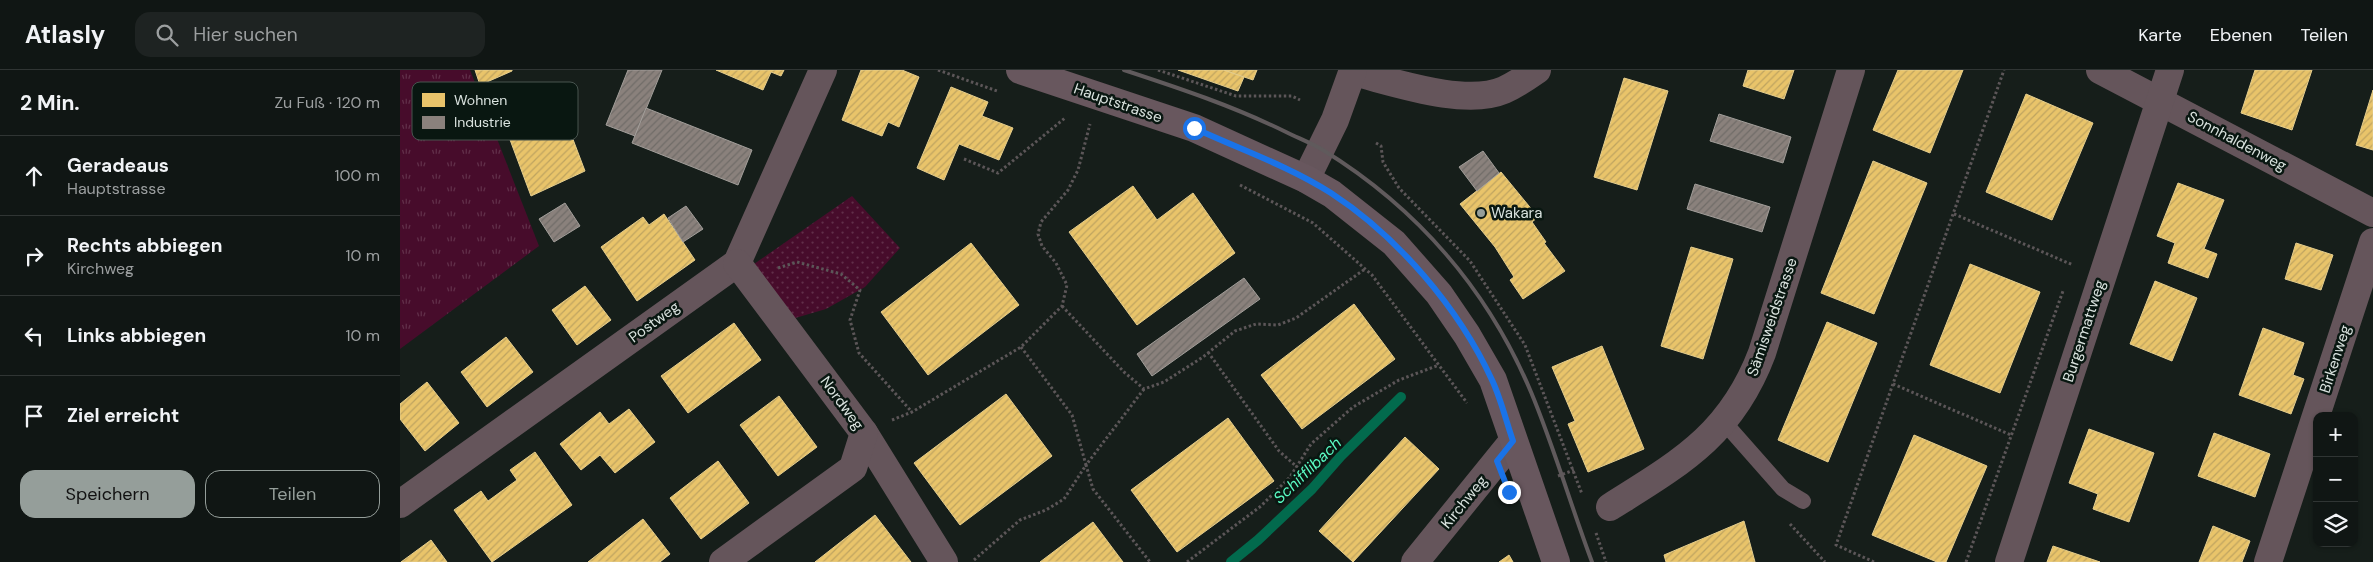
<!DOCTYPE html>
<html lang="de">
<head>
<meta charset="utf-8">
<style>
  body { margin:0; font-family:"DM Sans",sans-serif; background:#1e2322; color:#f1f3f6 }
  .controls { position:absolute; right:15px; bottom:15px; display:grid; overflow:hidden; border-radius:10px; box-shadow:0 1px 4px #0004 }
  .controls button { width:45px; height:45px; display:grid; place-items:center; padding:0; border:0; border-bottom:1px solid #303534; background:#101614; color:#f1f3f6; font:25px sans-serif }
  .stop { position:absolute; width:15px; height:15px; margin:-11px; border:4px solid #1a73e8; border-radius:50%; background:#fff }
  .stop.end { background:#1a73e8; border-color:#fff; box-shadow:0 1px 5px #0008 }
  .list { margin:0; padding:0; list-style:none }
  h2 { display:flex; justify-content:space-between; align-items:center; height:65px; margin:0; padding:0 20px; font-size:21px }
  h2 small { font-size:16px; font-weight:400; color:#9c9fa0 }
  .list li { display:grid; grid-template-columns:32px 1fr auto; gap:15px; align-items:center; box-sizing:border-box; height:80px; padding:0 20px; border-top:1px solid #303534 }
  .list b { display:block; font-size:19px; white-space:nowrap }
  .list p { margin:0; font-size:16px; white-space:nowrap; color:#9c9fa0 }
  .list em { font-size:16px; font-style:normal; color:#9c9fa0 }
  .actions { display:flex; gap:10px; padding:15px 20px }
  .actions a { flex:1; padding:11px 0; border:1px solid #959e9a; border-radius:15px; text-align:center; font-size:18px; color:#959e9a }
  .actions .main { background:#959e9a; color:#111 }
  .icon { flex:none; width:28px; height:28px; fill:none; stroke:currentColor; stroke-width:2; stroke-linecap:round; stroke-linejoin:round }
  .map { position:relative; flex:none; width:1973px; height:492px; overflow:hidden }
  header { display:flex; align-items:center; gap:30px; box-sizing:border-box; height:70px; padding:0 25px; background:#101614; border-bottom:1px solid #303534 }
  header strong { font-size:24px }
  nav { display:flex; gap:28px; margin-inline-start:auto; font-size:18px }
  .search { width:350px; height:45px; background:#1e2322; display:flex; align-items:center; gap:12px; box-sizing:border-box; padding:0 18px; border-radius:15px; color:#9c9fa0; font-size:19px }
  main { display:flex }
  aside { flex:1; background:#101614 }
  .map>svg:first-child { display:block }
  .grass { fill:url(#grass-tufts) }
  .park { fill:url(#park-dots) }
  .homes { fill:url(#homes-hatch); stroke:#e4cd8d }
  .industry { fill:url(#industry-hatch); stroke:#a29e9a }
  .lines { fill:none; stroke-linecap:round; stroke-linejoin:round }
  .stream { stroke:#026a4d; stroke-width:10 }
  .path { stroke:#5c5658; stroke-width:3; stroke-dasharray:2.5 2.5; stroke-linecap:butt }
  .lane { stroke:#65555b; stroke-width:16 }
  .street { stroke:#65555b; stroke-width:28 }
  .secondary { stroke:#68575e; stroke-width:28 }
  .rail { stroke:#605a5c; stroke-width:4 }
  .route { stroke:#1a73e8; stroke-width:6 }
  .poi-dot { fill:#959e9a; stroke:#091711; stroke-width:2 }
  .labels { text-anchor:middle; stroke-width:5; stroke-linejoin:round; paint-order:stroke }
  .street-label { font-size:15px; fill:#dae3df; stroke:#091711 }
  .poi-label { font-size:15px; fill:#dae3df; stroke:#091711; text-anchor:start }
  .water-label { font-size:16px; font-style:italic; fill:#5bfcc4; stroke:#091711 }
  .key { fill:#091711; stroke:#48544f; stroke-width:1 }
  .key-label { font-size:14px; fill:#dae3df }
</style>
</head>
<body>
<header>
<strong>Atlasly</strong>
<div class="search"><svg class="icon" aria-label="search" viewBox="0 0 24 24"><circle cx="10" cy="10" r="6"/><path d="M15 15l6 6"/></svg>Hier suchen</div>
<nav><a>Karte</a><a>Ebenen</a><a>Teilen</a></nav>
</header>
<main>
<aside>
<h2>2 Min.<small>Zu Fuß · 120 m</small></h2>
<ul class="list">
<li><svg class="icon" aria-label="ahead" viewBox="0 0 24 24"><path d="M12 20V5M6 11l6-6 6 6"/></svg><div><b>Geradeaus</b><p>Hauptstrasse</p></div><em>100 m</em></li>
<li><svg class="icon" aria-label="right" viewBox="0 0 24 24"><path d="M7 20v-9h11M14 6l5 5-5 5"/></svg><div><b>Rechts abbiegen</b><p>Kirchweg</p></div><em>10 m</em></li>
<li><svg class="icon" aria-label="left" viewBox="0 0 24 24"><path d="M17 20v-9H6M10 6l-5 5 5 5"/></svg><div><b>Links abbiegen</b></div><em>10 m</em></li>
<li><svg class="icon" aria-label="arrive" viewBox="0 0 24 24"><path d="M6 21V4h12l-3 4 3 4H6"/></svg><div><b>Ziel erreicht</b></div></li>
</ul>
<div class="actions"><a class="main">Speichern</a><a>Teilen</a></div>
</aside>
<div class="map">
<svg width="1973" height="492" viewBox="0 0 1973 492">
  <defs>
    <pattern id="grass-tufts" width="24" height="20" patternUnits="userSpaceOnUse" patternTransform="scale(1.25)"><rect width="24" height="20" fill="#470c2b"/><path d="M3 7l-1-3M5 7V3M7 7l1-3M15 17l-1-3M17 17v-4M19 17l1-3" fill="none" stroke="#612f49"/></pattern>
    <pattern id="park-dots" width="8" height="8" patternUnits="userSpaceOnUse" patternTransform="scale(1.25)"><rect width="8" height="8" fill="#470c2b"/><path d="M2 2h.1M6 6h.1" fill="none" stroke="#612f49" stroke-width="1.8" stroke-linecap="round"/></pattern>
    <pattern id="homes-hatch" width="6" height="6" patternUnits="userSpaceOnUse" patternTransform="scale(1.25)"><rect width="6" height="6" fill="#e9c46a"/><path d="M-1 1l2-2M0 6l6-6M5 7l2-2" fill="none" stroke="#bfa460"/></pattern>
    <pattern id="industry-hatch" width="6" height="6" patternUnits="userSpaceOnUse" patternTransform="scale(1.25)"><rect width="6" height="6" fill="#8a817c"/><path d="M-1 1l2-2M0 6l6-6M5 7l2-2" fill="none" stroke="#706c68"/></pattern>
  </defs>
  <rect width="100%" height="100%" fill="#161e1a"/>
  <path class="grass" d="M0,0h70l69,176 -139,103z"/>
  <path class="park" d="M452,126l48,52 -35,39 -39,22 -34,10 -38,-55z"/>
  <g class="homes">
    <path d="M75,0h37v1l-32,14z"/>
    <path d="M316,0h68l-3,6 -10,-4 -8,18z"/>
    <path d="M461,0h41l17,7 -20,50 -11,-5 -6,14 -40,-16z"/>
    <path d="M778,0h46l20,7 -6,14z"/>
    <path d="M824,0h33l-4,10z"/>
    <path d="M1348,0h46l-10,29 -41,-13z"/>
    <path d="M1498,0h65l-33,83 -57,-23z"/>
    <path d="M1855,0h57l-20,60 -51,-17z"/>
    <path d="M1224,8l44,13 -31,99 -43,-13z"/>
    <path d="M551,17l37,15 -6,14 31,12 -14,32 -40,-16 -15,36 -27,-12z"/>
    <path d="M1973,20v60l-17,-5z"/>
    <path d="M1626,24l67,29 -41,97 -66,-28z"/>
    <path d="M148,26l7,21 8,-4 22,58 -54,25 -22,-59 11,-5 -9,-20z"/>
    <path d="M1473,91l54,22 -53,131 -53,-21z"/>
    <path d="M1101,102l37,45 -6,5 14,20 -2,1 21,28 -42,28 -13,-19 4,-3 -19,-30 -35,-43z"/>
    <path d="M1778,113l46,17 -20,49 13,5 -9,24 -40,-15 7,-20 -18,-7z"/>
    <path d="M733,116l24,34 36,-27 42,60 -98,72 -68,-93z"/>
    <path d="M264,144l31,46 -58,41 -36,-54 42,-30 6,8z"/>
    <path d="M571,173l48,62 -91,70 -47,-63z"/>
    <path d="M1896,173l37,12 -12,35 -36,-11z"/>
    <path d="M1291,177l42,12 -30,100 -42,-13z"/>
    <path d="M1570,194l70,28 -40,101 -70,-28z"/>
    <path d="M1755,211l42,17 -25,63 -42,-17z"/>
    <path d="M185,216l26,34 -34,25 -25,-35z"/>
    <path d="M954,234l41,55 -93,70 -41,-54z"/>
    <path d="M1427,252l50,21 -49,119 -50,-22z"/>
    <path d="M334,253l27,37 -73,53 -27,-37z"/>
    <path d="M1863,258l41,15 -11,32 11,4 -13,35 -52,-19z"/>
    <path d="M106,267l27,35 -46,35 -26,-35z"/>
    <path d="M1202,276l42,103 -56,23 -20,-48 7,-3 -23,-54z"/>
    <path d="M27,312l32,41 -34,28 -25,-32v-15z"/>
    <path d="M606,324l46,62 -92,69 -46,-62z"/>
    <path d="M379,326l38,51 -39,29 -38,-51z"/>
    <path d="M229,339l26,33 -40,31 -15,-18 -19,15 -21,-26 40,-32 9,12z"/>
    <path d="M828,348l46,63 -97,71 -46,-62z"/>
    <path d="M1689,359l65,24 -25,69 -36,-13 5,-15 -29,-11z"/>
    <path d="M1814,363l56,21 -15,43 -57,-21z"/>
    <path d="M1514,365l73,31 -41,96h-9l-65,-27z"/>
    <path d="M1005,367l34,32 -86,93 -34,-31z"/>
    <path d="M135,382l37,53 -80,57 -38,-52 27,-19 7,10 29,-21 -7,-10z"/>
    <path d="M318,391l31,42 -48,36 -31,-41z"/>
    <path d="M475,445l36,47h-96z"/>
    <path d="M243,449l27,35 -10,8h-72z"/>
    <path d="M1344,451l11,41h-89l-2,-7z"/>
    <path d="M693,452l30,40h-83z"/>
    <path d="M1813,456l37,15 -8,21h-43z"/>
    <path d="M31,470l16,22h-46z"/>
    <path d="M1653,476l47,16h-53z"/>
    <path d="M1109,485l4,7h-14z"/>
  </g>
  <g class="industry">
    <path d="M228,0h34l-27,66 -29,-11z"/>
    <path d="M246,38l106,42 -14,35 -106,-42z"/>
    <path d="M1319,44l72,23 -8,26 -73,-22z"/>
    <path d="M1083,81l16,22 -22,18 -18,-24z"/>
    <path d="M1295,114l75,23 -8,25 -75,-23z"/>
    <path d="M165,133l15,23 -26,16 -15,-23z"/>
    <path d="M286,136l17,23 -20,13 -15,-24z"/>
    <path d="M844,208l16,21 -108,77 -15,-22z"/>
  </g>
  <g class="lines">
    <path class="stream" d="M831,492l27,-22 54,-51 29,-33 60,-59"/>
    <g class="path">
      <path d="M538,0l59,21"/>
      <path d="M758,0l78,26h56l8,4"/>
      <path d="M976,73l5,3 2,16 16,26 71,73 55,84 57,149"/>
      <path d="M564,89l34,14 67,-55"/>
      <path d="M840,115l73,38 59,52 95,128"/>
      <path d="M1554,144l119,51"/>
      <path d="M378,198l19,-6 44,12 19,16 -10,30 9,33 53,59"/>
      <path d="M662,236l62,66 20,17 20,-7 39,-25 32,-26 21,-7 22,1 18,-7 69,-49"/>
      <path d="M808,282l71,99 18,16"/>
      <path d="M1493,314l118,51"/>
      <path d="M744,319l-58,76 7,24 57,73"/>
      <path d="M492,350l20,-8 109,-65 41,-41 5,-21 -11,-22 -14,-17 -4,-12 3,-12 27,-32 10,-20 12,-46"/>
      <path d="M1158,406l16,-6"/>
      <path d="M1390,454l35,38"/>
      <path d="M1196,463l10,29"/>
      <path d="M574,490l46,-40 26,-10 18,-11 22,-34 -14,-50 -51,-68"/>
      <path d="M787,492l74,-56 29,-29 21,-33 42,-37 46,-27 40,-15"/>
      <path d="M1474,492l-38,-17 168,-475"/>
      <path d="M1566,492l97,-271"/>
    </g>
    <path class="lane" d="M1323,351l60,68 20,12"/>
    <g class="street">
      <path d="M1700,0l273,143"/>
      <path d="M953,2c41,10 112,35 151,18 11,-5 23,-13 33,-20"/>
      <path d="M906,109l29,-59 18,-50"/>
      <path d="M464,363l80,129"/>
      <path d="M0,434l337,-241 86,-193"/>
      <path d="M1210,437c70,-44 121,-72 152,-154l89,-283"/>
      <path d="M323,492l130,-94 11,-35 -127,-170"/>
      <path d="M1015,492l98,-121"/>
      <path d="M1609,492l161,-492"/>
      <path d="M1868,492l105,-320"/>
    </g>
    <path class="secondary" d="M620,0l174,58 112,51 26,15 62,49 45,51 28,41 26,45 63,182"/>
    <path class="rail" d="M724,0c55,18 109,36 162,62 12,6 25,11 37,18 94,58 165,140 208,242 23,55 40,114 61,170"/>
  </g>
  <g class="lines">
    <path class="route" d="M794,58c45,21 95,38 137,65 66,43 128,115 161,187 9,19 14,41 21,61l-16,20 12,31"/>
  </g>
  <circle class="poi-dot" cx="1081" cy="143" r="5"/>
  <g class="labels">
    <g class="street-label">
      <text transform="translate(718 33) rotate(19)" y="5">Hauptstrasse</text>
      <text transform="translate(1837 71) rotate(28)" y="5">Sonnhaldenweg</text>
      <text transform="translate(1372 247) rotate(-71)" y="5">Sämisweidstrasse</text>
      <text transform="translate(254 252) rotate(-36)" y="5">Postweg</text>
      <text transform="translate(1684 261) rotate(-72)" y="5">Burgermattweg</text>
      <text transform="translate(1935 289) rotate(-72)" y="5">Birkenweg</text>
      <text transform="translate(442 333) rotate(54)" y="5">Nordweg</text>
      <text transform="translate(1064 432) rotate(-51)" y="5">Kirchweg</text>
    </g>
    <g class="poi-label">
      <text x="1091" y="148">Wakara</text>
    </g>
    <g class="water-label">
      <text transform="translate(907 400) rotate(-44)" y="6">Schifflibach</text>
    </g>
  </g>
  <rect x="12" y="12" width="166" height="58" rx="8" class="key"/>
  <rect x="22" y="23" width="23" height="14" fill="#e9c46a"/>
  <rect x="22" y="46" width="23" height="13" fill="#8a817c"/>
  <g class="key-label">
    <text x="54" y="35">Wohnen</text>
    <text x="54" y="57">Industrie</text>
  </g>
</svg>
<div class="controls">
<button>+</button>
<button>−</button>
<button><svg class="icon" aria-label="layers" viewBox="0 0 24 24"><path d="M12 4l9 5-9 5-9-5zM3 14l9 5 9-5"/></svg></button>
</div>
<div class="stop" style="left:794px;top:58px"></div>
<div class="stop end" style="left:1109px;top:422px"></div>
</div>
</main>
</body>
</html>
